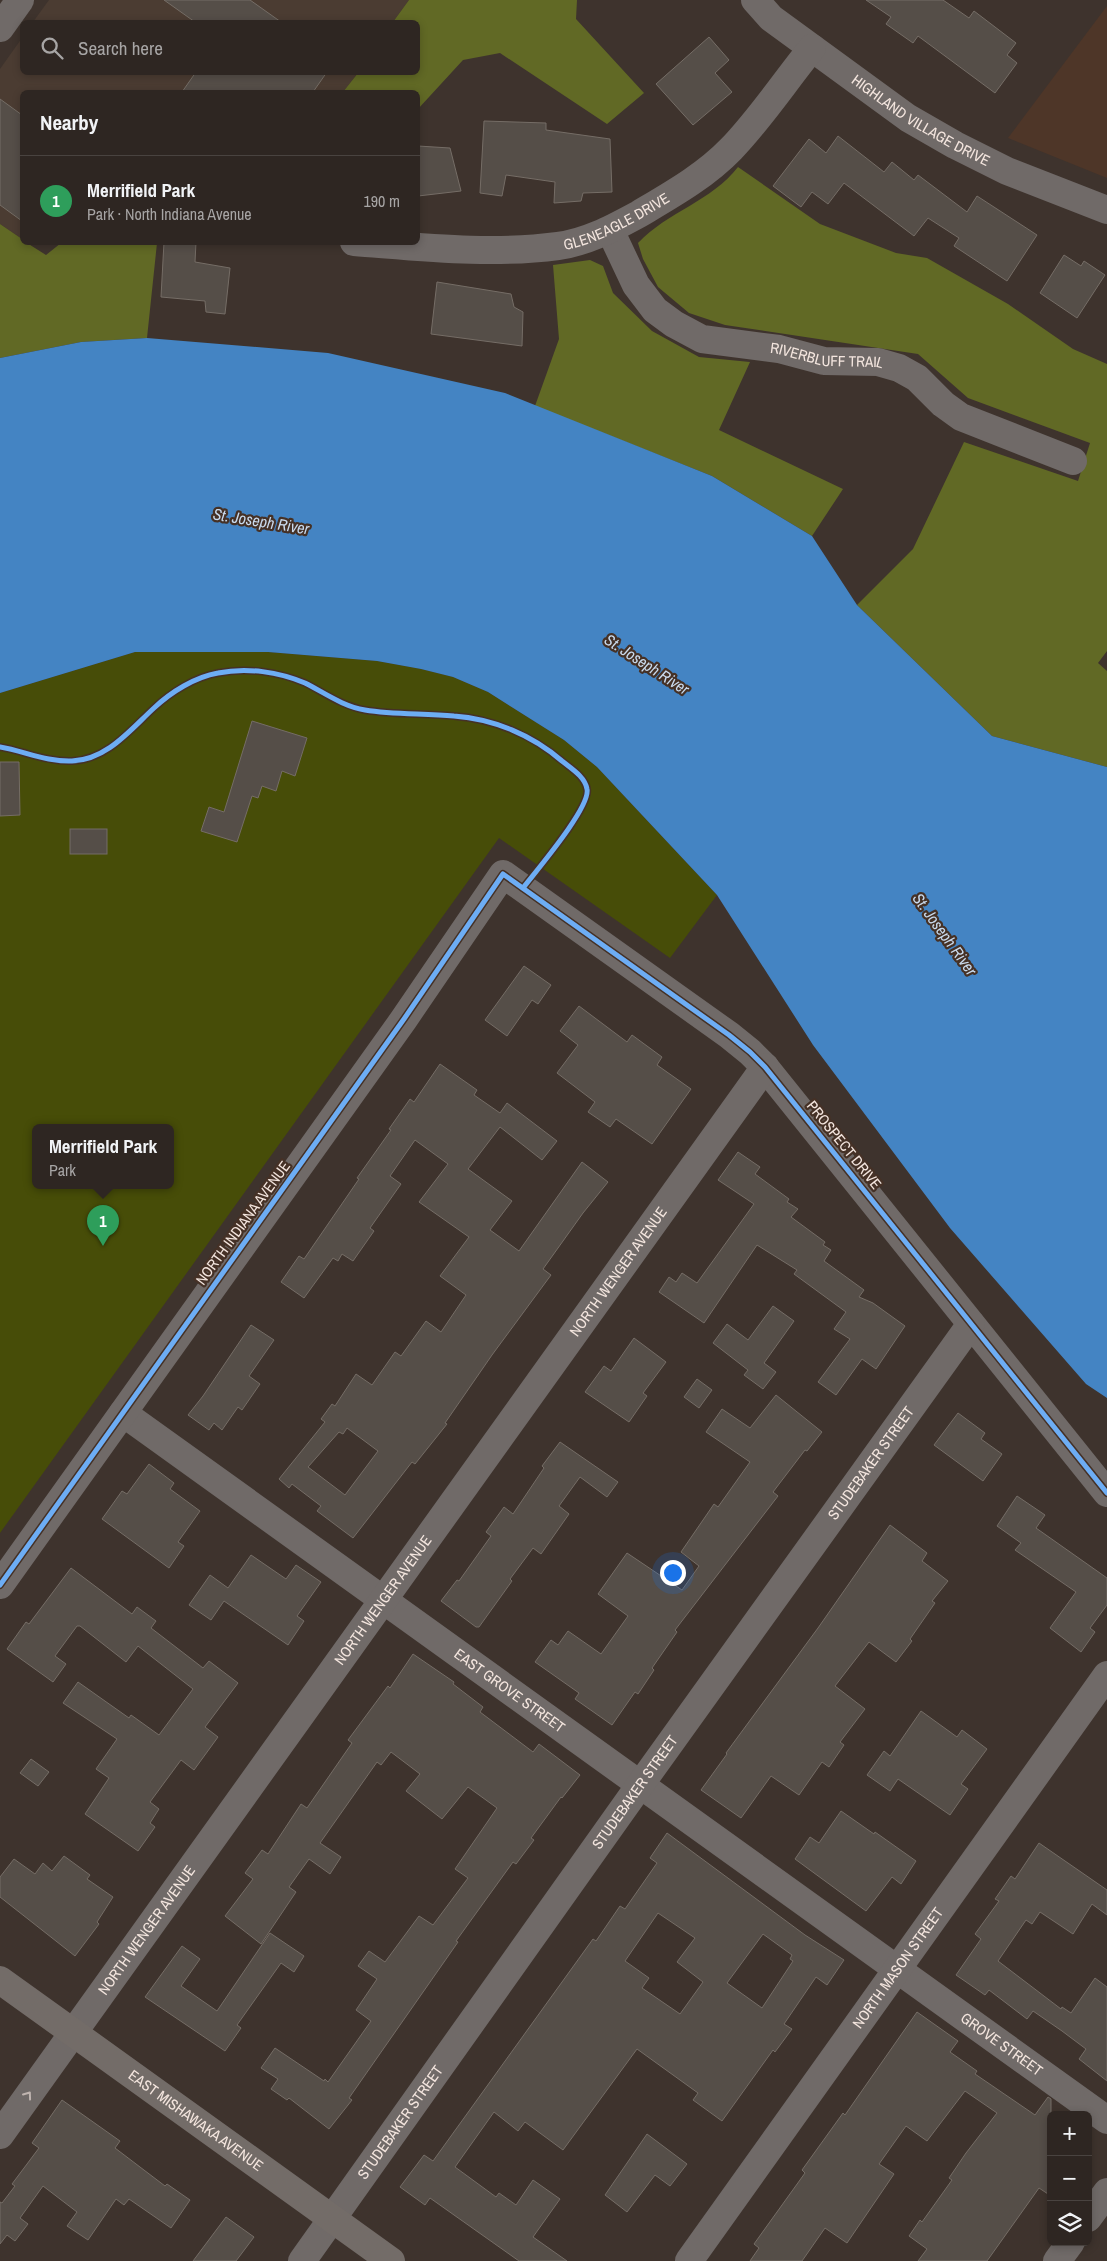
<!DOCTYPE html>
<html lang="en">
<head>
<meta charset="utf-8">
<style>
  body { margin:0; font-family:"Archivo Narrow",sans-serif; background:#362e2a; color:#f1f3f6 }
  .controls { position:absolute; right:15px; bottom:15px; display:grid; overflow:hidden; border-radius:8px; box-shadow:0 2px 8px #0003 }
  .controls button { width:45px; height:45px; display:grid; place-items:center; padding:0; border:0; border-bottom:1px solid #494340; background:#2e2622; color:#f1f3f6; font:25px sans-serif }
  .you { position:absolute; left:672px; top:1572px; width:18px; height:18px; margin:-12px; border:4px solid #fff; border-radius:50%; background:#1a73e8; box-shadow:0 0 0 8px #1a73e833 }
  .badge { display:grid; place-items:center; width:32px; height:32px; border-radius:50%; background:#d93025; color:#fff; font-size:16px; font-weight:700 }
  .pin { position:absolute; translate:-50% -41px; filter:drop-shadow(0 1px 2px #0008) }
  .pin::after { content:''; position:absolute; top:26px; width:18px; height:15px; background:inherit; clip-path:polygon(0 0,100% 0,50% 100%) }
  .popup { position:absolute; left:32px; top:1124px; width:142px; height:65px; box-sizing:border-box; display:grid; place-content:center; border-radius:8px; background:#2e2622; filter:drop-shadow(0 1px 4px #0005); font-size:16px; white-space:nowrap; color:#a7a5a5 }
  .popup b { font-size:19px; color:#f1f3f6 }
  .popup::after { content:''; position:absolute; left:50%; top:100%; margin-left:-10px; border:10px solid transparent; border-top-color:#2e2622 }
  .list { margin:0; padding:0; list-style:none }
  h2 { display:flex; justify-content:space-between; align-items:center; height:65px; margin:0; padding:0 20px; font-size:21px }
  h2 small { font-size:16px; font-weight:400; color:#a7a5a5 }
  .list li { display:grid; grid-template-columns:32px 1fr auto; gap:15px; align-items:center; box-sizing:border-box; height:90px; padding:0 20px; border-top:1px solid #494340 }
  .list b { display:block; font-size:19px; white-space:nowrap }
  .list p { margin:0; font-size:16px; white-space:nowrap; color:#a7a5a5 }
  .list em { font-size:16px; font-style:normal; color:#a7a5a5 }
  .icon { flex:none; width:28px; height:28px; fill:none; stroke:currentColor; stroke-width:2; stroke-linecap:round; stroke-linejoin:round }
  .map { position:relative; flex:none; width:1107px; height:2261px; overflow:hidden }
  .search { position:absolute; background:#2e2622; box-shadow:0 2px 8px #0003; left:20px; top:20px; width:400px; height:55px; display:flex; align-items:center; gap:12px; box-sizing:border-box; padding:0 18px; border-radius:8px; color:#a7a5a5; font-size:19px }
  .panel { position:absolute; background:#2e2622; box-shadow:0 2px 8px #0003; left:20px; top:90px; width:400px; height:155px; border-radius:8px }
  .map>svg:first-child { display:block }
  .built { fill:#4e3628 }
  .industrial { fill:#4b3c32 }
  .green { fill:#474d08; fill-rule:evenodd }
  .forest { fill:#616925 }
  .water { fill:#4484c3 }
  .building { fill:#554e48; stroke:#756d66; fill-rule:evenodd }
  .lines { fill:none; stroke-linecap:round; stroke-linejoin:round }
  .street { stroke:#706a68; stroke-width:28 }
  .secondary { stroke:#736c68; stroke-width:28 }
  .cycleway-casing { stroke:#453126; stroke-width:8 }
  .cycleway { stroke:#6dadf4; stroke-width:5 }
  .oneway { stroke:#bfb4af }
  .labels { text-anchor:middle; stroke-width:4.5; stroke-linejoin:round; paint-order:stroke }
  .street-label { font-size:15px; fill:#f3e5de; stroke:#453126 }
  .water-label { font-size:16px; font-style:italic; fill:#c9daed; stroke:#453126 }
</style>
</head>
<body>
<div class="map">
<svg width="1107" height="2261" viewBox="0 0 1107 2261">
  <rect width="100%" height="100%" fill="#3e332d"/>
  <path class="built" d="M1107,6v172l-99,-40z"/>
  <g class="industrial">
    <path d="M49,0h360l-16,22h-360z"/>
    <path d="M22,38v34l336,1 -15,19h-321v147l-22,-15v-155z"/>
  </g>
  <path class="green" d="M135,652h133l109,9 44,8 32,8 35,15 76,48 33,27 120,128 -47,63 -171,-120 -499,695v-840zM36,1127h134v58h-134z"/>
  <g class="forest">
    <path d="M409,0h168l-1,19 68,74 -37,31 -107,-71 -37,7 -45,49v-17h-75l15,-19 60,-1v-50h-25z"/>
    <path d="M738,167l82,57 76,29 31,5 81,46 65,45 34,15v287l-9,12 9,8v96l-115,-31 -135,-131 56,-56 51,-107 114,39 12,-38 -122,-45 -50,-44 -193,-29 -36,-12 -31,-26 -15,-28 -5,-16c29,-31 74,-42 100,-76z"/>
    <path d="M0,224l22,15v3l5,1 19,12 15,-12h96l-10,95 -66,4 -81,16z"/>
    <path d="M590,260l13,6 10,27 39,38 47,26 51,5 -31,68 124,59 -31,47 -100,-60 -177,-70 24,-67 -6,-74z"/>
  </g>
  <path class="water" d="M147,338l181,15 177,40 207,83 100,60 45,69 135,131 115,31v631l-21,-14 -136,-156 -137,-183 -96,-150 -120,-128 -33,-27 -76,-48 -35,-15 -32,-8 -44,-8 -109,-9h-133l-135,41v-335l81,-16z"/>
  <g class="building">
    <path d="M164,0h86l31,22h-86z"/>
    <path d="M866,0h77l26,18 5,-7 42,32 -9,12 10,8 -22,30 -77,-57 -5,7 -27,-19 5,-7z"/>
    <path d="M709,37l20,23 -14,13 17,19 -39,33 -37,-41z"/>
    <path d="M196,72h131l-14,20h-131z"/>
    <path d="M0,99l22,16v106l-22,-16z"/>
    <path d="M484,121l62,2v7l64,9 2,53 -29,1 -2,8 -27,2 1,-21 -49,-7 -4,21 -22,-3z"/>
    <path d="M838,136l46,36 8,-10 22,18 4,-5 49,37 10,-16 60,39 -30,46 -53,-35 5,-8 -31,-20 -14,18 -70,-53 -16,21 -16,-12 -11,15 -28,-21 36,-47 17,14z"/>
    <path d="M418,146l32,2 11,43 -43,5z"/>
    <path d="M164,242h32l-1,20 35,6 -5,46 -19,-2 -1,-11 -44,-4z"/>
    <path d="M1064,255l17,11 3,-5 21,14 -28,43 -37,-25z"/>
    <path d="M437,282l74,12 3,13 9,5 -1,34 -91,-12z"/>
    <path d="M252,721l55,17 -12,38 -13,-5 -6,20 -14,-5 -4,12 -6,-2 -15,46 -36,-11 8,-24 15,5z"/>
    <path d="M0,762h19l1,53 -20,1z"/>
    <rect x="70" y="829" width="37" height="25"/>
    <path d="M524,966l27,19 -13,19 -6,-4 -25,36 -22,-16z"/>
    <path d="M579,1006l48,36 5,-7 30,22 -5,8 34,24 -39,55 -36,-25 -6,8 -22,-15 7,-10 -38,-29 21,-28 -18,-14z"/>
    <path d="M440,1064l37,26 -3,5 26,18 7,-10 50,38 -15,19 -42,-33 -32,42 44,32 -22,29 29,21 63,-89 26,20 -25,31 -40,56 8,6 -59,80 -47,68 2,1 -32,40 -3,-2 -59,76 -36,-27 4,-5 -29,-22 -3,4 -10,-9 46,-57 -4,-3 11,-15 3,2 21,-32 16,11 23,-33 6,4 25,-35 15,11 25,-37 -26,-19 29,-39 -50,-35 29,-38 -33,-24 -25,36 11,8 -31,44 4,3 -21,30 -11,-7 -4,7 -5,-3 -29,40 -23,-16 18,-26 5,3 55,-80 -2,-1 34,-48 -2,-1 21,-30 4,3zM347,1428l31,23 -33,44 -37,-28 31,-35 4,2z"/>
    <path d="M738,1152l22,15 -5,7 34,25 -2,3 11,7 -7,8 34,25 -2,3 8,5 -7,11 40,29 -5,7 14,6 32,23 -29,43 -14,-10 -26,36 -18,-13 32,-43 -16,-10 12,-17 -52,-38 3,-4 -40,-25 -53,78 -45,-31 10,-15 7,5 6,-9 15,10 57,-79 -36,-24z"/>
    <path d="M773,1306l21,15 -30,42 12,9 -13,17 -19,-14 4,-5 -35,-27 14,-19 21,16z"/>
    <path d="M251,1325l23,15 -25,36 11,8 -18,26 -4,-3 -16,23 -8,-7 -5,7 -21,-15 15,-19z"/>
    <path d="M634,1338l32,24 -23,31 4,3 -18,26 -44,-30 19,-26 7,5z"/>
    <path d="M697,1379l15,11 -13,18 -15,-11z"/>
    <path d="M776,1395l46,37 -15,19 -2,-1 -32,42 5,4 -103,134 2,2 -25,36 2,2 -16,24 -3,-2 -23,33 -37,-26 4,-6 -44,-31 16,-22 7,5 10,-14 33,23 27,-38 -30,-22 29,-41 55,37 17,-24 -18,-14 33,-48 4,3 32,-45 -44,-30 16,-23 28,19z"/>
    <path d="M958,1413l27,20 -4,6 21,15 -19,27 -49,-36z"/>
    <path d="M560,1442l58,40 -11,15 -27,-20 -21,29 10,8 -28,40 -8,-6 -23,31 2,2 -33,46h-3l-35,-26 16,-21 2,1 32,-45 -5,-4 18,-25 9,7 31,-46 -2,-2z"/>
    <path d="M149,1464l25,19 -4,6 30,22 -22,31 6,4 -15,22 -67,-49 20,-28 5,3z"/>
    <path d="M1017,1496l28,19 -9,13 71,50v27l-17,23 5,4 -14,20 -31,-24 26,-36 -61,-42 6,-7 -24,-17z"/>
    <path d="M890,1525l37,28 -5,8 26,20 -16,20 3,2 -25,36 2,2 -16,21 -27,-20 -34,44 30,23 -25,33 4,3 -15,22 -7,-5 -23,33 -28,-19 -30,42 -40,-28 26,-36 -1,-1 92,-125z"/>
    <path d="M251,1555l35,24 10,-14 25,17 -24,34 7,5 -16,24 -64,-44 -13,19 -22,-15 21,-30 18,13z"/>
    <path d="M71,1568l61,46 5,-7 19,14 -5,7 52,40 6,-7 29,22 -33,44 13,10 -24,33 -13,-10 -31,42 9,7 -9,14 5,4 -17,24 -53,-37 24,-36 -13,-9 21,-30 -54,-36 15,-21 51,36 2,-3 28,20 34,-46 -55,-43 -12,16 -46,-36h-3l-22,30 11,8 -13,18 -46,-33 19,-27 3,2z"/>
    <path d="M413,1654l41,28 -1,2 30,23 -3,5 53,40 6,-8 41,31 -18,23 -1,-1 -30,41 3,2 -18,24 -3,-2 -57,79 2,1 -109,156 3,2 -23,29 -40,-31 -2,2 -16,-11 7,-10 -17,-11 14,-20 49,33 1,-2 3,3 43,-61 -15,-11 21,-31 -19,-13 11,-15 16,11 34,-46 14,9 35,-47 -13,-9 42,-61 -29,-21 -26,32 -36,-28 14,-17 -29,-22 -10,13 -4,-3 -57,81 21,14 -11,17 -21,-15 -20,28 7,5 -35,52 -36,-28 28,-37 -8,-6 17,-23 6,4 33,-50 6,4 45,-65 -4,-3 40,-54 2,2z"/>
    <path d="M921,1711l36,26 5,-7 25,19 -26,35 7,5 -18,26 -52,-36 -8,12 -23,-16 17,-24 6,5z"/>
    <path d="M31,1759l18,13 -11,14 -18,-13z"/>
    <path d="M841,1811l33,23 1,-2 41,29 -15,23 -9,-7 -26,34 -71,-52 15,-22 9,6z"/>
    <path d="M667,1833l138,102 39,25 -17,25 -11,-8 -32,47 8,5 -17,23 -2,-2 -51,71 -29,-21 5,-7 -61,-44 -74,101 -38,-28 -7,9 -24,-19 -39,55 41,30 3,-4 17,12 17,-25 27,19 -27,38 34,24h-48l-89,-63 -5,7 -25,-18 24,-32 9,6 160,-222 3,2 24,-35 5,3 32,-46 -7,-5zM658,1913l37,25 -18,24 26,20 -23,32 -38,-26 7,-10 -24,-17zM763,1934l29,21 -2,4 3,2 -31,47 -35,-25z"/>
    <path d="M1039,1843l68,47v25l-15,-11 -19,30 -33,-22 -8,12 -6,-4 -28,41 63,48 1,-2 9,6 24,-35 12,9v94l-28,-22 7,-10 -24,-18 -29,-20 -6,8 -38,-29 -4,5 -29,-20 25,-36 -6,-5 24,-33 -4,-2 16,-23 4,3z"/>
    <path d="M64,1856l26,19 -3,4 26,18 -16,25 2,2 -24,32 -75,-59v-20l14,-18 21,15 8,-11 9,8z"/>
    <path d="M270,1933l34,23 -10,16 -13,-9 -44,62 4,3 -16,23 -80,-54 37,-51 18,13 -19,27 36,25z"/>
    <path d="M917,2012l41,29 -8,11 27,19 -2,3 60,41 13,-18 3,2v97l-12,-8 -52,73h-69l9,-12 -18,-13 11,-16 2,2 30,-42 -3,-2 17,-25 31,-40 -32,-22 -38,50 -21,-15 -27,38 15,10 -47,69 -22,-15 -23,33h-52l9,-13 -5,-4 51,-71 -3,-3 41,-57 2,2z"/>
    <path d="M62,2100l58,41 -5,7 50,38 2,-2 23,16 -19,28 -42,-29 -5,6 -8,-6 -28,41 -21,-14 10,-14 -34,-26 -23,32 8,6 -13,17 -8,-6 -7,9v-42l2,1 13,-17 -3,-2 27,-36 -7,-5z"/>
    <path d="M647,2134l40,30 -17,22 -15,-11 -28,37 -22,-17z"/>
    <path d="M226,2217l28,20 -18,24h-43z"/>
  </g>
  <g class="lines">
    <g class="street">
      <path id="s1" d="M755,0l16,18 137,100 47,27 52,26 100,39"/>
      <path d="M0,28l20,-28"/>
      <path id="s2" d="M610,230l26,55 19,25 19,14 28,15 77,10 45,12 54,1 21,6 18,10 26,26 18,13 112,44"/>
      <path id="s3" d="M354,242c67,5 137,13 204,4 30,-4 55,-18 81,-32 32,-19 66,-38 92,-65 30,-31 54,-68 81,-101"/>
      <path id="s4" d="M123,1413l984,707"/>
      <path d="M0,1585l404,-566 99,-145 226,161 21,17 15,15 342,426"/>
      <path id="s5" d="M0,2135l765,-1068"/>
      <path d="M1088,2218l19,-26"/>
      <path id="s6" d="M302,2261l338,-476 331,-461"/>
      <path id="s7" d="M689,2261l418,-586"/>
      <path d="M1057,2261l14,-19"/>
    </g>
    <path class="secondary" id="s8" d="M0,1980l391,281"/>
    <defs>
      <g id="cycleway">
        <path d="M0,747c24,4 47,15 72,14 35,-1 59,-32 82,-53 17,-16 41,-31 64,-35 29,-6 61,-1 87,10 20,10 37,23 60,27 29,5 59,3 89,6 40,3 78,19 108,45 10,8 23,16 25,28 4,18 -51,82 -64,99"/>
        <path d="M0,1585l404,-566 99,-145 226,161 21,17 15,15 342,426"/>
      </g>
    </defs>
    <use href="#cycleway" class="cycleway-casing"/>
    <use href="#cycleway" class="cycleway"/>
  </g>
  <defs><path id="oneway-chevron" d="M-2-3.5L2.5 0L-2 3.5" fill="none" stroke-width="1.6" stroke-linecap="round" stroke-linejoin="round" transform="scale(1.25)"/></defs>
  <use class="oneway" href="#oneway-chevron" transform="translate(28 2095) rotate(-54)"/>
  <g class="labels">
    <g class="street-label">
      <text dy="5" stroke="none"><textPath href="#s1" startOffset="206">HIGHLAND VILLAGE DRIVE</textPath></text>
      <text dy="5" stroke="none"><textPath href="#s3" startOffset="268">GLENEAGLE DRIVE</textPath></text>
      <text dy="5" stroke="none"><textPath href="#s2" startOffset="274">RIVERBLUFF TRAIL</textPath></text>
      <text transform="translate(844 1145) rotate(51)" y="5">PROSPECT DRIVE</text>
      <text transform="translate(243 1223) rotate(-54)" y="5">NORTH INDIANA AVENUE</text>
      <text dy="5" stroke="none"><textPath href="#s5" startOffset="1062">NORTH WENGER AVENUE</textPath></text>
      <text dy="5" stroke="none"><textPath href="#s6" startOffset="980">STUDEBAKER STREET</textPath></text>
      <text dy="5" stroke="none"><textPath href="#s5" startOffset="658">NORTH WENGER AVENUE</textPath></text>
      <text dy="5" stroke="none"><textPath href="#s4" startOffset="476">EAST GROVE STREET</textPath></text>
      <text dy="5" stroke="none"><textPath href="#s6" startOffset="575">STUDEBAKER STREET</textPath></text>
      <text dy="5" stroke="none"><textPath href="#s5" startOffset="252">NORTH WENGER AVENUE</textPath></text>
      <text dy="5" stroke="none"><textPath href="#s7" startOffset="360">NORTH MASON STREET</textPath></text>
      <text dy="5" stroke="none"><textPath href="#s4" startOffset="1082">GROVE STREET</textPath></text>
      <text dy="5" stroke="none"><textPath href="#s8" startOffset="241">EAST MISHAWAKA AVENUE</textPath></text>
      <text dy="5" stroke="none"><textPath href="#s6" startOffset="170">STUDEBAKER STREET</textPath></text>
    </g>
    <g class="water-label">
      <text transform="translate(261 521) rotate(9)" y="6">St. Joseph River</text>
      <text transform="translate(647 664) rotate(33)" y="6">St. Joseph River</text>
      <text transform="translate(945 934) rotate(54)" y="6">St. Joseph River</text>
    </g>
  </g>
</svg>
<div class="controls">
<button>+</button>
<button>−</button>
<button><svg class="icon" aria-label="layers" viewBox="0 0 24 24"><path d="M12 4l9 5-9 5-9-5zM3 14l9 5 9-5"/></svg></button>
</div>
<div class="you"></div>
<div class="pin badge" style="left:103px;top:1246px;background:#2e9e5b">1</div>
<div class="popup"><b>Merrifield Park</b>Park</div>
<div class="search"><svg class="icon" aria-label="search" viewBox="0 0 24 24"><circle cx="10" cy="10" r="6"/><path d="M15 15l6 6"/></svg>Search here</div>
<section class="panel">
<h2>Nearby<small></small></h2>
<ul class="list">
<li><span class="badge" style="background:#2e9e5b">1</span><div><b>Merrifield Park</b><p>Park · North Indiana Avenue</p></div><em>190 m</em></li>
</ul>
</section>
</div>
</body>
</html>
